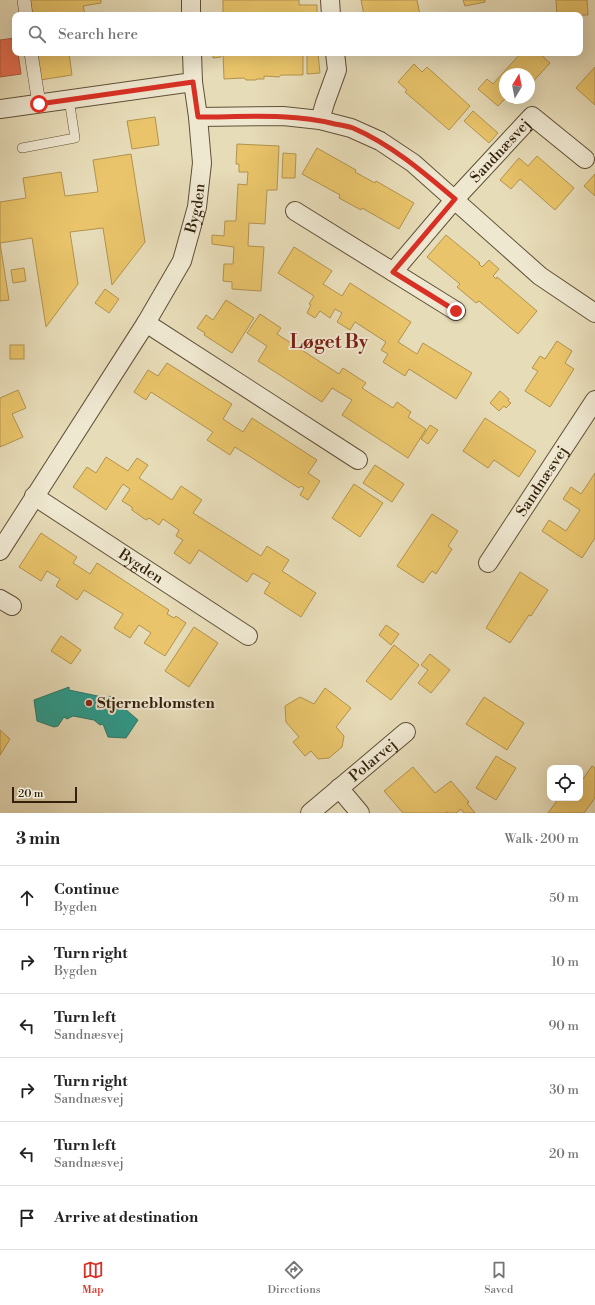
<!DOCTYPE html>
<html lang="en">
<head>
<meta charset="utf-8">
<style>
  body { margin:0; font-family:"Libre Bodoni",serif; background:#f6f6f6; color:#222 }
  .controls { position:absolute; right:12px; bottom:12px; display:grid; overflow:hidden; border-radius:8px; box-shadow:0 4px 16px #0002 }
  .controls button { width:36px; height:36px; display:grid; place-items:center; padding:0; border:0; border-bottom:1px solid #e0e0e0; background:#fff; color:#222; font:20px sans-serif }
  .compass { position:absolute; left:499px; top:68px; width:36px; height:36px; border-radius:50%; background:#fff; box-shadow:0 4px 16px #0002; rotate:10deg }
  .scale { position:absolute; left:12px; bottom:10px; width:65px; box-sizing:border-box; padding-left:4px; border:2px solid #33210c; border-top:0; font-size:11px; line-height:14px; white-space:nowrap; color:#33210c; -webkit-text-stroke:3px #efe8d1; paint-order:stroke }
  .stop { position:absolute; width:12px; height:12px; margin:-9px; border:3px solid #d93025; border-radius:50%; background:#fff }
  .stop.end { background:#d93025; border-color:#fff; box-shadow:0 1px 4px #0008 }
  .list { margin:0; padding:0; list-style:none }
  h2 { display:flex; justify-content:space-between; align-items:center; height:52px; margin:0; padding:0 16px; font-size:17px }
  h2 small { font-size:13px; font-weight:400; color:#767676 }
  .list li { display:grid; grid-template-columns:26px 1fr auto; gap:12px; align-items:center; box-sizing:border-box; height:64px; padding:0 16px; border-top:1px solid #e0e0e0 }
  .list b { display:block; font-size:15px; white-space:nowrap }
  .list p { margin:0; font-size:13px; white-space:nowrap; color:#767676 }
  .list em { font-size:13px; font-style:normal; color:#767676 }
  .icon { flex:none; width:22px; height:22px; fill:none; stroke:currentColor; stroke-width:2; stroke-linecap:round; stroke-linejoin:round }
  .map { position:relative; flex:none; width:595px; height:813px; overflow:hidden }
  .search { position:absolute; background:#fff; box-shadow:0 4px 16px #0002; left:12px; right:12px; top:12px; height:44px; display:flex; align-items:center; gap:10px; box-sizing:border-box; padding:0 14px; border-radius:8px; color:#767676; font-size:15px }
  .sheet { height:436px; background:#fff }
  nav { display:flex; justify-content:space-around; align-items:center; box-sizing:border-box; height:56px; border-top:1px solid #e0e0e0; background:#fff; font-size:11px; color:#767676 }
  nav a { display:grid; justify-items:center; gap:2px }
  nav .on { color:#d93025 }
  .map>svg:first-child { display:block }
  .homes { fill:#e9c46a; stroke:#b2934e }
  .shops { fill:#e76f51; stroke:#b1583c }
  .schools { fill:#2a9d8f; stroke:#2d7868 }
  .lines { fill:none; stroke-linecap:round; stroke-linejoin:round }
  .service-casing { stroke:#605037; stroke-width:10 }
  .pedestrian-casing { stroke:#605037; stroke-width:14 }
  .minor-casing { stroke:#605037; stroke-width:20 }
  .service { stroke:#efe8d1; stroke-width:9 }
  .pedestrian { stroke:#efe8d1; stroke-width:13 }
  .minor { stroke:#efe8d1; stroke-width:18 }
  .route { stroke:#d93025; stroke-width:5 }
  .poi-dot { fill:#8f2418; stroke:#efe8d1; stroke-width:1.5 }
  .labels { text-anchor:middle; stroke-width:4; stroke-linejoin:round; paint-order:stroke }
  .street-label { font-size:15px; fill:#33210c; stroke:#efe8d1 }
  .poi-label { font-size:15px; font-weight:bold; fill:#33210c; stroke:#efe8d1; text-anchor:start }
  .district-label { font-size:19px; font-weight:bold; fill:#7a1f14; stroke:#efe8d1 }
</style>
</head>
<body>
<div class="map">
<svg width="595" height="813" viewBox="0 0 595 813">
  <rect width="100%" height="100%" fill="#e7dcb8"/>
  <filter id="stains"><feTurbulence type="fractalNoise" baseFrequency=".005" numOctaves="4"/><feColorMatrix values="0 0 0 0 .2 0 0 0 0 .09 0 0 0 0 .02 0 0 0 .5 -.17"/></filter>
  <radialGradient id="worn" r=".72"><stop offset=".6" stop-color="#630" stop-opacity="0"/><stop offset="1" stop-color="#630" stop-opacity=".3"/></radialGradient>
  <g class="homes">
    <path d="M29,0h72v3l-18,3 2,9h-47v-2l-7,1z"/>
    <path d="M223,0h76v5h18v10h-94z"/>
    <path d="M361,0h56l3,15h-56z"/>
    <path d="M463,0h22v2l-20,4z"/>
    <path d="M556,0h31l1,15h-31z"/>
    <path d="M36,53h33l3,22 -32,5z"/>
    <path d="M213,53h8v4l-8,1z"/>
    <path d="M223,53h80v22h-22l-2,2 -15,-1v3h-7l-1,1h-10l-2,-2 -20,1z"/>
    <path d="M307,53h11l2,20 -13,1z"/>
    <path d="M521,53h18l11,10 -21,23v-12h-24l1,24 -8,8 -20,-17 9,-10 6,5z"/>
    <path d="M414,64l8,8 5,-5 43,39 -21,24 -44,-38 2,-2 -9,-8z"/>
    <path d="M595,67v38l-19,-17z"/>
    <path d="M506,98h12l-5,6z"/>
    <path d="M473,111l25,22 -9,10 -25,-22z"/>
    <path d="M155,117l4,28 -27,4 -5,-28z"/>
    <path d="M237,144l42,2 -2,44h-10l-2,34 -16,-1 -1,23 16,1 -3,44 -29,-2v-7l-9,-1 1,-17h9l1,-17 -22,-3v-9l12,1 1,-15h11l2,-37 9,1 1,-13h-9v-8h-3z"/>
    <path d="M317,148l39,22 -1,2 20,11 1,-2 38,22 -15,26 -37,-21 -1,2 -22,-12 1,-3 -38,-21z"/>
    <path d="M283,153l13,1 -1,24h-13z"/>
    <path d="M131,154l14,88 -33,43 -9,-57 -33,4 8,52 -32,43 -14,-89 -32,5 9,57 -9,1v-99l26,-4 -3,-20 38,-6 4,24 33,-4 -5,-32z"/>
    <path d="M537,156l37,32 -19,22 -35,-31 -9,10 -11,-9 19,-22 9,8z"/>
    <path d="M595,174v22l-11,-10z"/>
    <path d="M446,235l34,28 -1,1 3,3 7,-7 10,9 -6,7 3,3 1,-2 40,34 -19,23 -39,-33 -3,2 -19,-16 3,-3 -33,-27z"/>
    <path d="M294,247l38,24 -9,13 19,12 8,-13 61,39 -13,20 19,12 6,-11 49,30 -16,26 -47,-30 -4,7 -22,-14 5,-8 -7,-4 5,-8 -31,-20 -5,8 -13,-8 5,-9 -7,-4 -5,9 -10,-7 -5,7 -8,-5 4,-8 -2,-1 5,-8 -36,-23z"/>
    <path d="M24,268l2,13 -13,2 -2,-13z"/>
    <path d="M105,289l14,10 -10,14 -14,-10z"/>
    <path d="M226,300l28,18 -22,35 -28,-18 1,-2 -8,-5 9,-13 7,5z"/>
    <path d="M260,314l21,14 -4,6 62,40 4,-6 23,15 -4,5 31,20 4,-6 14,10 -3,5 18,12 -18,29 -66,-43 10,-15 -20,-12 -10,14 -64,-41 9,-15 -20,-13z"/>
    <path d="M557,341l15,10 -7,12 9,6 -24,38 -25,-16 13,-20 -6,-3 8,-12 5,3z"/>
    <rect x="10" y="345" width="14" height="14"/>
    <path d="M167,363l65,41 -9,15 20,13 9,-14 65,42 -9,13 12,8 -12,19 -8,-5 4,-7 -3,-2 -2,2 -64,-41 -5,8 -23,-15 6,-8 -62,-40 -5,8 -12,-8 14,-22 10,6z"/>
    <path d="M18,390l8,18 -14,6 11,23 -23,10v-49z"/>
    <path d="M500,391l9,8 -1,2 3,2 -5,5 -2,-2 -5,5 -9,-8z"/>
    <path d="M485,418l51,33 -17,26 -25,-17 -6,8 -25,-17z"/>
    <path d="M430,425l8,5 -10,14 -7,-5z"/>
    <path d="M106,457l22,14 9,-13 11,7 -9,13 33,22 9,-14 21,14 -9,13 68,43 6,-10 22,14 -7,11 34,22 -15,24 -37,-24 6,-10 -17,-10 -6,9 -48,-32 -9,14 -16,-11 9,-13 -7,-4 3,-6 -16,-11 -4,6 -10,-7 -3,2 -14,-10v-3l-10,-6 8,-12 -7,-5 -17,26 -33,-23 14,-20 9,6z"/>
    <path d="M375,465l29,19 -12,18 -29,-19z"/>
    <path d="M595,473v65l-13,20 -40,-27 7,-11 17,11 14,-21 -17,-11 8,-12 10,7z"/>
    <path d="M354,484l29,19 -23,34 -28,-19z"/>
    <path d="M432,514l26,17 -10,15 4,3 -16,25 -4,-3 -9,12 -26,-17z"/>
    <path d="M41,533l36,24 -4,6 17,11 7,-11 72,47 -2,4 7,4 2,-2 10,7 -21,33 -21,-13 7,-10 -12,-8 -9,13 -16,-10 9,-14 -39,-24 -7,10 -21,-14 4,-7 -13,-8 -6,10 -22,-14z"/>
    <path d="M520,572l28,18 -17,26 -2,-1 -19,28 -24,-15z"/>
    <path d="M386,625l13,9 -8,11 -12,-10z"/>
    <path d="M194,627l24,16 -29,44 -24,-16z"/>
    <path d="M61,636l20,14 -10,14 -20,-13z"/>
    <path d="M394,645l25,20 -28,35 -25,-19z"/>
    <path d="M430,654l20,16 -19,23 -13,-10 10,-13 -7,-5z"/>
    <path d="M325,688l26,20 -15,19 8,9 -2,11 -13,11 -11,1 -7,-8 -6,5 -12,-14 6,-5 -13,-15 -1,-16 15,-9 14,7z"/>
    <path d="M484,697l40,26 -17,27 -41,-26z"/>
    <path d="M0,730l10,9 -10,16z"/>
    <path d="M496,756l20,12 -20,32 -20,-12z"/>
    <path d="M592,766l3,2v30l-11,15h-36l11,-15h21v-21l3,2z"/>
    <path d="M413,767l22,26 16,-12 18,21 -2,1 8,10h-11l-3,-4 -5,4h-8l-1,-1 -2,1h-42l-19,-22z"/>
  </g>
  <path class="shops" d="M15,38v15h3l3,21 -21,3v-37z"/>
  <path class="schools" d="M69,687v3l38,8 3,-2 28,24 -12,18 -18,-1 -5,-13 -3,1 -6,-5 -21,-4 -6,3 -3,-2 -6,9 -4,1 -17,-6 -3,-21z"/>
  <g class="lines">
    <defs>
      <path id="service" d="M22,148l53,-10 -6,-39"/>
      <g id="pedestrian">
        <path d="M24,0l2,15"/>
        <path d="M31,53l8,51"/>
      </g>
      <g id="minor">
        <path d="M191,0v15"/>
        <path d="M330,0l1,15"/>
        <path d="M0,109l193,-27"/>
        <path d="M198,117l85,-1 37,4 31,8 29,13 33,22 127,113 55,37"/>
        <path d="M320,120l5,-17 12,-33 -2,-17"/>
        <path d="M295,211l161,100"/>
        <path id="s1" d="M393,272l62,-73 77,-83 53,43"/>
        <path d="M146,323l212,137"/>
        <path id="s2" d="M34,496l214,140"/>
        <path id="s3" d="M0,551l146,-228 36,-62 15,-54 5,-44 -4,-46 -5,-35 -1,-29"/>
        <path id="s4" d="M488,563l107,-163"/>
        <path d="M0,599l12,7"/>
        <path d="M339,788l21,25"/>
        <path id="s5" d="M310,813l96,-81"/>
      </g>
    </defs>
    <use href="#service" class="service-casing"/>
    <use href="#pedestrian" class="pedestrian-casing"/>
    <use href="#minor" class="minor-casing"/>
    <use href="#service" class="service"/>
    <use href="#pedestrian" class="pedestrian"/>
    <use href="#minor" class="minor"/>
  </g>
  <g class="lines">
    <path class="route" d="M39,104l154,-22 5,35c46,0 93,-4 137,7 6,1 12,2 18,4 39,17 70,44 102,71l-62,73 63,39"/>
  </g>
  <circle class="poi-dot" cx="89" cy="703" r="4"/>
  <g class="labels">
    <g class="street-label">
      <text dy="5" stroke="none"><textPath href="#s1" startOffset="162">Sandnæsvej</textPath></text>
      <text dy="5" stroke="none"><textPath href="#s3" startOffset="397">Bygden</textPath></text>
      <text dy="5" stroke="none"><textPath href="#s4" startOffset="98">Sandnæsvej</textPath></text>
      <text dy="5" stroke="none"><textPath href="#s2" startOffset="128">Bygden</textPath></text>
      <text dy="5" stroke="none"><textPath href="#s5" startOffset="82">Polarvej</textPath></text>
    </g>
    <g class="poi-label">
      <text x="97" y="708">Stjerneblomsten</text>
    </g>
    <g class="district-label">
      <text x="329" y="348">Løget By</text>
    </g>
  </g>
  <rect width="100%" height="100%" filter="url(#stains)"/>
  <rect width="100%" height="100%" fill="url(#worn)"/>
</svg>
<div class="controls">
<button><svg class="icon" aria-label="locate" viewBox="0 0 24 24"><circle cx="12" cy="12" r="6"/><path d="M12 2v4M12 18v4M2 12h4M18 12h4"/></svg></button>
</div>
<svg class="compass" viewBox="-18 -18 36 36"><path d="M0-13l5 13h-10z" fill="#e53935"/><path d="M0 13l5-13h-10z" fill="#767676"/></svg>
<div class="scale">20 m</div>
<div class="stop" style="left:39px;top:104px"></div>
<div class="stop end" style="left:456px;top:311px"></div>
<div class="search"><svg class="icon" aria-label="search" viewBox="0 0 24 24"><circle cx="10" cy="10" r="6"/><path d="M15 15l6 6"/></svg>Search here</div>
</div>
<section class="sheet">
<h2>3 min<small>Walk · 200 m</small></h2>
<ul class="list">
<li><svg class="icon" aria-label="ahead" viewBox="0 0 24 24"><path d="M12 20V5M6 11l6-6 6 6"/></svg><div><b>Continue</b><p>Bygden</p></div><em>50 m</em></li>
<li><svg class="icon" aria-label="right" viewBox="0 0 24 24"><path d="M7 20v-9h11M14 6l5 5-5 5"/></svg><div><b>Turn right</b><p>Bygden</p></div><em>10 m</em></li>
<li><svg class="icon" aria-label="left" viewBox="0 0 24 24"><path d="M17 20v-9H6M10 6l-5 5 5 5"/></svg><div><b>Turn left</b><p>Sandnæsvej</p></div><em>90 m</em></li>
<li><svg class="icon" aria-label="right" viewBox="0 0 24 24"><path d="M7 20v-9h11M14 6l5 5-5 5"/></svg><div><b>Turn right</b><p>Sandnæsvej</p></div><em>30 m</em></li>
<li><svg class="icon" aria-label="left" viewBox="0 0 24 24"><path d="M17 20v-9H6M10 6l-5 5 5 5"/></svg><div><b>Turn left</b><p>Sandnæsvej</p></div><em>20 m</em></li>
<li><svg class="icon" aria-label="arrive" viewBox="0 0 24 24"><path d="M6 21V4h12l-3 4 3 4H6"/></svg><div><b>Arrive at destination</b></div></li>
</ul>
</section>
<nav>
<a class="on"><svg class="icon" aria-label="map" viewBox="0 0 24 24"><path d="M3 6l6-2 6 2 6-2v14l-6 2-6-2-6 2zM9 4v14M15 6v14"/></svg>Map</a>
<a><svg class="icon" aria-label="directions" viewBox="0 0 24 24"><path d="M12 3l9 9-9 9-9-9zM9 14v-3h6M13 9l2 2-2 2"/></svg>Directions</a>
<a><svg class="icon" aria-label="saved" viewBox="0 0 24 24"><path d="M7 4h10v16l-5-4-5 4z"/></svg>Saved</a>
</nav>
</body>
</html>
